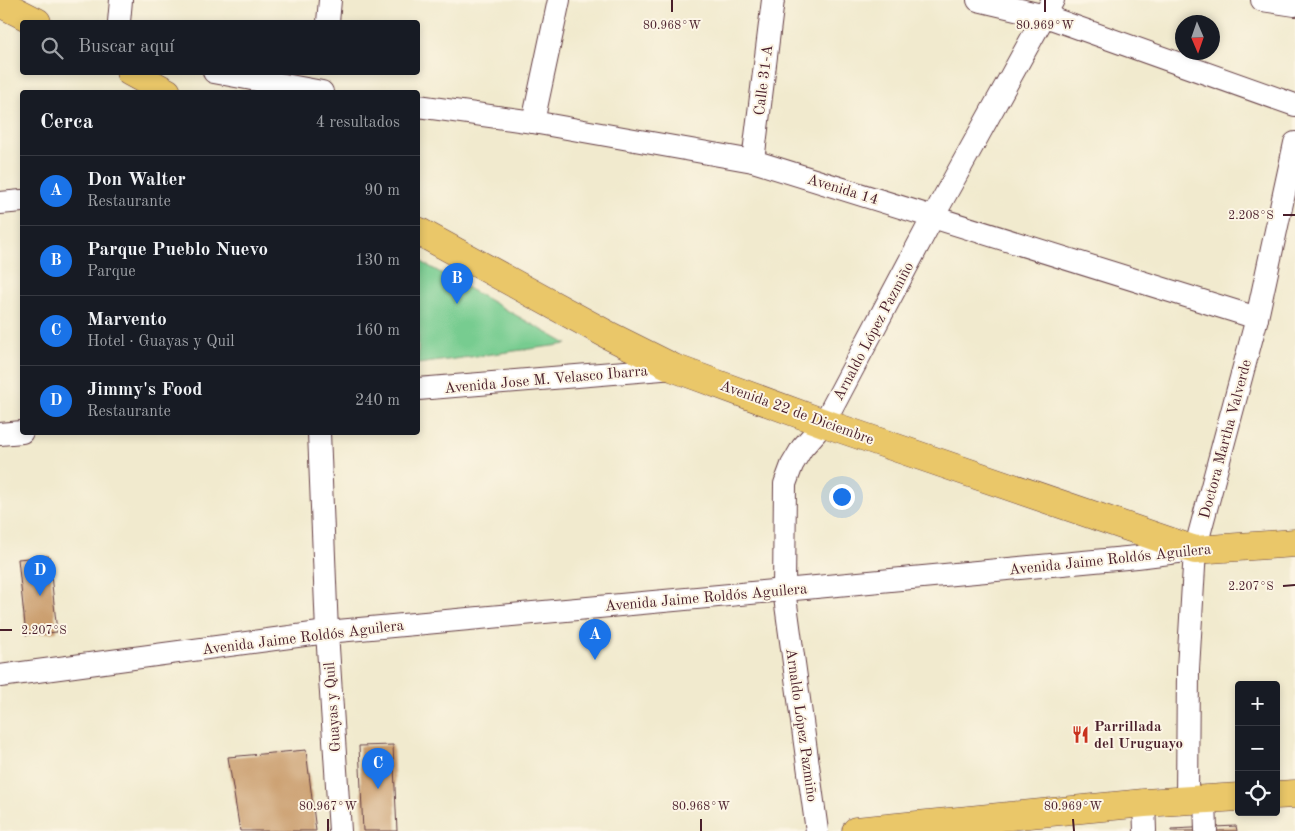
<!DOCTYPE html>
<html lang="es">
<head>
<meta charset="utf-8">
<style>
  body { margin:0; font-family:"Old Standard TT",serif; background:#20242c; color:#f1f3f6 }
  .controls { position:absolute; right:15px; bottom:15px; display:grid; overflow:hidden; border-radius:5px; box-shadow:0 2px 8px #0003 }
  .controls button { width:45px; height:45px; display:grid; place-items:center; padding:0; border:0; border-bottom:1px solid #363941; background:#171b24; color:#f1f3f6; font:25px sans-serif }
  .compass { position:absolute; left:1175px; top:15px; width:45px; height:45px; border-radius:50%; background:#171b24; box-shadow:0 2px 8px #0003; rotate:178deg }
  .you { position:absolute; left:841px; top:496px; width:18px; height:18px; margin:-12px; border:4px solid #fff; border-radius:50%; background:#1a73e8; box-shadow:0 0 0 8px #1a73e833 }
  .badge { display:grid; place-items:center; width:32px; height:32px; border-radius:50%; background:#1a73e8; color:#fff; font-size:16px; font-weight:700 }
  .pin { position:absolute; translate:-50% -41px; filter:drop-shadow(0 1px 2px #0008) }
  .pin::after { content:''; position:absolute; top:26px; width:18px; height:15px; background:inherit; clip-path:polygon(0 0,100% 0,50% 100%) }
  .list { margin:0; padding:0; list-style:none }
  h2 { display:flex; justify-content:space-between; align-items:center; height:65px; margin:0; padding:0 20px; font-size:21px }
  h2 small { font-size:16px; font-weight:400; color:#9ea1a6 }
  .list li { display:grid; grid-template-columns:32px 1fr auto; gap:15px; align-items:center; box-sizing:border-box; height:70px; padding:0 20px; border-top:1px solid #363941 }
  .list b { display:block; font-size:19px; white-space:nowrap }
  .list p { margin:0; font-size:16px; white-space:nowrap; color:#9ea1a6 }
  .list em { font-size:16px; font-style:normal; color:#9ea1a6 }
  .icon { flex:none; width:28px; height:28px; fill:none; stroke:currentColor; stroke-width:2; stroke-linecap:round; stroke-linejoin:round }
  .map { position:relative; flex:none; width:1295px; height:831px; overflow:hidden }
  .search { position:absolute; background:#171b24; box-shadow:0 2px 8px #0003; left:20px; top:20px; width:400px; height:55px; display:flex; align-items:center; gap:12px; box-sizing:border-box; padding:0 18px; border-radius:5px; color:#9ea1a6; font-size:19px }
  .panel { position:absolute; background:#171b24; box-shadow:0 2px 8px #0003; left:20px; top:90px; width:400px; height:345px; border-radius:5px }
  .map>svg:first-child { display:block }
  .green { fill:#77cc90; stroke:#60765e }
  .building { fill:#ca9e6e }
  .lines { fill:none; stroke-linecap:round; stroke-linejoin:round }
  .minor-casing { stroke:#633d43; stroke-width:24 }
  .major-casing { stroke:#633d43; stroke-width:29 }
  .minor { stroke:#fff; stroke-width:22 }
  .major { stroke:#eac769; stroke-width:28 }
  .ticks { fill:none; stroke:#4a1f2b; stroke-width:2 }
  .labels { text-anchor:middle; stroke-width:4; stroke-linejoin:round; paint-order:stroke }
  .street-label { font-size:15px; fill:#4a1f2b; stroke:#fcf5e5 }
  .poi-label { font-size:15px; font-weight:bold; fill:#4a1f2b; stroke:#fcf5e5; text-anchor:start }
  .ticks-label { font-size:12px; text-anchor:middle; fill:#4a1f2b; stroke:#fcf5e5; stroke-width:4; stroke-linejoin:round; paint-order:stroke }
</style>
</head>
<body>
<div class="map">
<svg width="1295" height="831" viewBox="0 0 1295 831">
  <rect width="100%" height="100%" fill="#fcf5e5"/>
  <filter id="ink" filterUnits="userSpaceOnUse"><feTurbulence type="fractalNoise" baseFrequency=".02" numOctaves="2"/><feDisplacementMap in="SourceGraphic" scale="10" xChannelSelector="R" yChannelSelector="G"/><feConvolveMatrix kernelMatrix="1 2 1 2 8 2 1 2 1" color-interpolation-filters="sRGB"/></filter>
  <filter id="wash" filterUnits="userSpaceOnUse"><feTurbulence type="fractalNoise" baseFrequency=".0096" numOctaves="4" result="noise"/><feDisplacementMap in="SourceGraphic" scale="20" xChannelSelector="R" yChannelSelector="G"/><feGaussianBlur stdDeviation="1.12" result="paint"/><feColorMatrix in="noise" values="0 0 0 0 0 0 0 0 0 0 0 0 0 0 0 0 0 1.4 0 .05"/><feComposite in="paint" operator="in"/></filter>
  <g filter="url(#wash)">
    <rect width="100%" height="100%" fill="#f1eace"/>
    <path class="green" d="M418,259l7,5 142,80 -149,20z"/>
    <g id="blocks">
      <g class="building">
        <path d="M49,556l8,76 -31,3 -8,-76z"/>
        <path d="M393,745l4,86h-34l-4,-85z"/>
        <path d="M306,750l10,81h-76l-12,-74z"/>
        <path d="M1236,826l1,5h-66v-2z"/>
      </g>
    </g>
  </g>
  <g filter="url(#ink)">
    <use href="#blocks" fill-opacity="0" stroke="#633d43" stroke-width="1"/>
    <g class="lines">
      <defs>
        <g id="minor">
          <path d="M978,0l67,16 250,89"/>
          <path d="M1262,0l33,5"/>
          <path d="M119,22l2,-22"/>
          <path d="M328,22l2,-22"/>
          <path d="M214,72l108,20"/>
          <path d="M418,106l115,16 220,39 504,157"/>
          <path d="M533,122l26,-122"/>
          <path d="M753,161l20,-161"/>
          <path d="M0,203l22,-2"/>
          <path d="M418,389l256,-21"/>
          <path d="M319,432l8,200 13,199"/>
          <path d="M0,434l22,-2"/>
          <path d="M0,676l327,-44 457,-42 353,-33 57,-7"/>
          <path d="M1205,799l1,32"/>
          <path d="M1187,800l1,-131 7,-119 62,-232 38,-175"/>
          <path d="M1144,803l1,28"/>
          <path d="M817,831l-33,-241 1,-106 7,-19 10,-17 22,-25 109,-206 120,-217"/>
        </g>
        <g id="major">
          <path d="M0,3l37,19"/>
          <path d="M130,72l37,20"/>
          <path d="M418,231l192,105 64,32 150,55 371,127 100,-7"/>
          <path d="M1276,795l19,-1"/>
          <path d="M856,831l288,-28 95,-6"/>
        </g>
      </defs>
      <use href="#minor" class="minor-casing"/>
      <use href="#major" class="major-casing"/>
      <use href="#minor" class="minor"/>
      <use href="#major" class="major"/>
    </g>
  </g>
  <path class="ticks" d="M672,0v12M1045,0v12M1283,215h12M1283,586l12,-1M0,630h12M328,819v12M701,819v12M1073,819l1,12"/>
  <defs>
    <symbol id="restaurant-bare" viewBox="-9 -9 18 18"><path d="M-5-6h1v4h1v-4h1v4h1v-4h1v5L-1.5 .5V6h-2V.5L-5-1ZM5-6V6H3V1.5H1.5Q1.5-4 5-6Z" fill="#c8321e" stroke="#fcf5e5" stroke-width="2.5" paint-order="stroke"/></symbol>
  </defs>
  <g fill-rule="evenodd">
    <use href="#restaurant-bare" x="1068" y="722" width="25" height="25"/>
  </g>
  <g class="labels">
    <g class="street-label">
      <text transform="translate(763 80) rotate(-83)" y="5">Calle 31-A</text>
      <text transform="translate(843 189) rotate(17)" y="5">Avenida 14</text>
      <text transform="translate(873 331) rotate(-62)" y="5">Arnaldo López Pazmiño</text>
      <text transform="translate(546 379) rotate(-5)" y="5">Avenida Jose M. Velasco Ibarra</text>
      <text transform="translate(797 412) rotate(20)" y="5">Avenida 22 de Diciembre</text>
      <text transform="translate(1225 439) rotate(-75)" y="5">Doctora Martha Valverde</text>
      <text transform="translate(1110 559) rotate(-6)" y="5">Avenida Jaime Roldós Aguilera</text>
      <text transform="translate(706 597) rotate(-5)" y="5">Avenida Jaime Roldós Aguilera</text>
      <text transform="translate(303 637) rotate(-7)" y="5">Avenida Jaime Roldós Aguilera</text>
      <text transform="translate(332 707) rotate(-94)" y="5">Guayas y Quil</text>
      <text transform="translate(802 725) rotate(82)" y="5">Arnaldo López Pazmiño</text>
    </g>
    <g class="poi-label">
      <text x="1094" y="731">Parrillada<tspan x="1094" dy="17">del Uruguayo</tspan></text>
    </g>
  </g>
  <g class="ticks-label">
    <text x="672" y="29">80.968°W</text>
    <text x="1045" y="29">80.969°W</text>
    <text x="1251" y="219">2.208°S</text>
    <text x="1251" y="590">2.207°S</text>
    <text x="44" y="634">2.207°S</text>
    <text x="328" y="810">80.967°W</text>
    <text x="701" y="810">80.968°W</text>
    <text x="1073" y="810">80.969°W</text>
  </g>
</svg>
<div class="controls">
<button>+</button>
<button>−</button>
<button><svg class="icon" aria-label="locate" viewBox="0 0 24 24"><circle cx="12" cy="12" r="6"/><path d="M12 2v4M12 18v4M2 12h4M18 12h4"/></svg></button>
</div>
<svg class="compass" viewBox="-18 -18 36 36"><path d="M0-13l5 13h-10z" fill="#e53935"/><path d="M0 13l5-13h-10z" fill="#9ea1a6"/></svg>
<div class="you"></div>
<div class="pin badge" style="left:595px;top:660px">A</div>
<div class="pin badge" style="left:457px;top:304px">B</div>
<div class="pin badge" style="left:378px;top:789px">C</div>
<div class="pin badge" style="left:40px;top:596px">D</div>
<div class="search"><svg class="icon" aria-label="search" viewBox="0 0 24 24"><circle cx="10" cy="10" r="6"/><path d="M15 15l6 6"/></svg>Buscar aquí</div>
<section class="panel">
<h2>Cerca<small>4 resultados</small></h2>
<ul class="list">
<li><span class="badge">A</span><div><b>Don Walter</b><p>Restaurante</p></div><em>90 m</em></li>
<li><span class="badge">B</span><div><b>Parque Pueblo Nuevo</b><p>Parque</p></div><em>130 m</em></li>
<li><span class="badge">C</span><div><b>Marvento</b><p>Hotel · Guayas y Quil</p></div><em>160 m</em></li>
<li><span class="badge">D</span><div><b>Jimmy's Food</b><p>Restaurante</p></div><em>240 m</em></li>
</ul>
</section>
</div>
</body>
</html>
